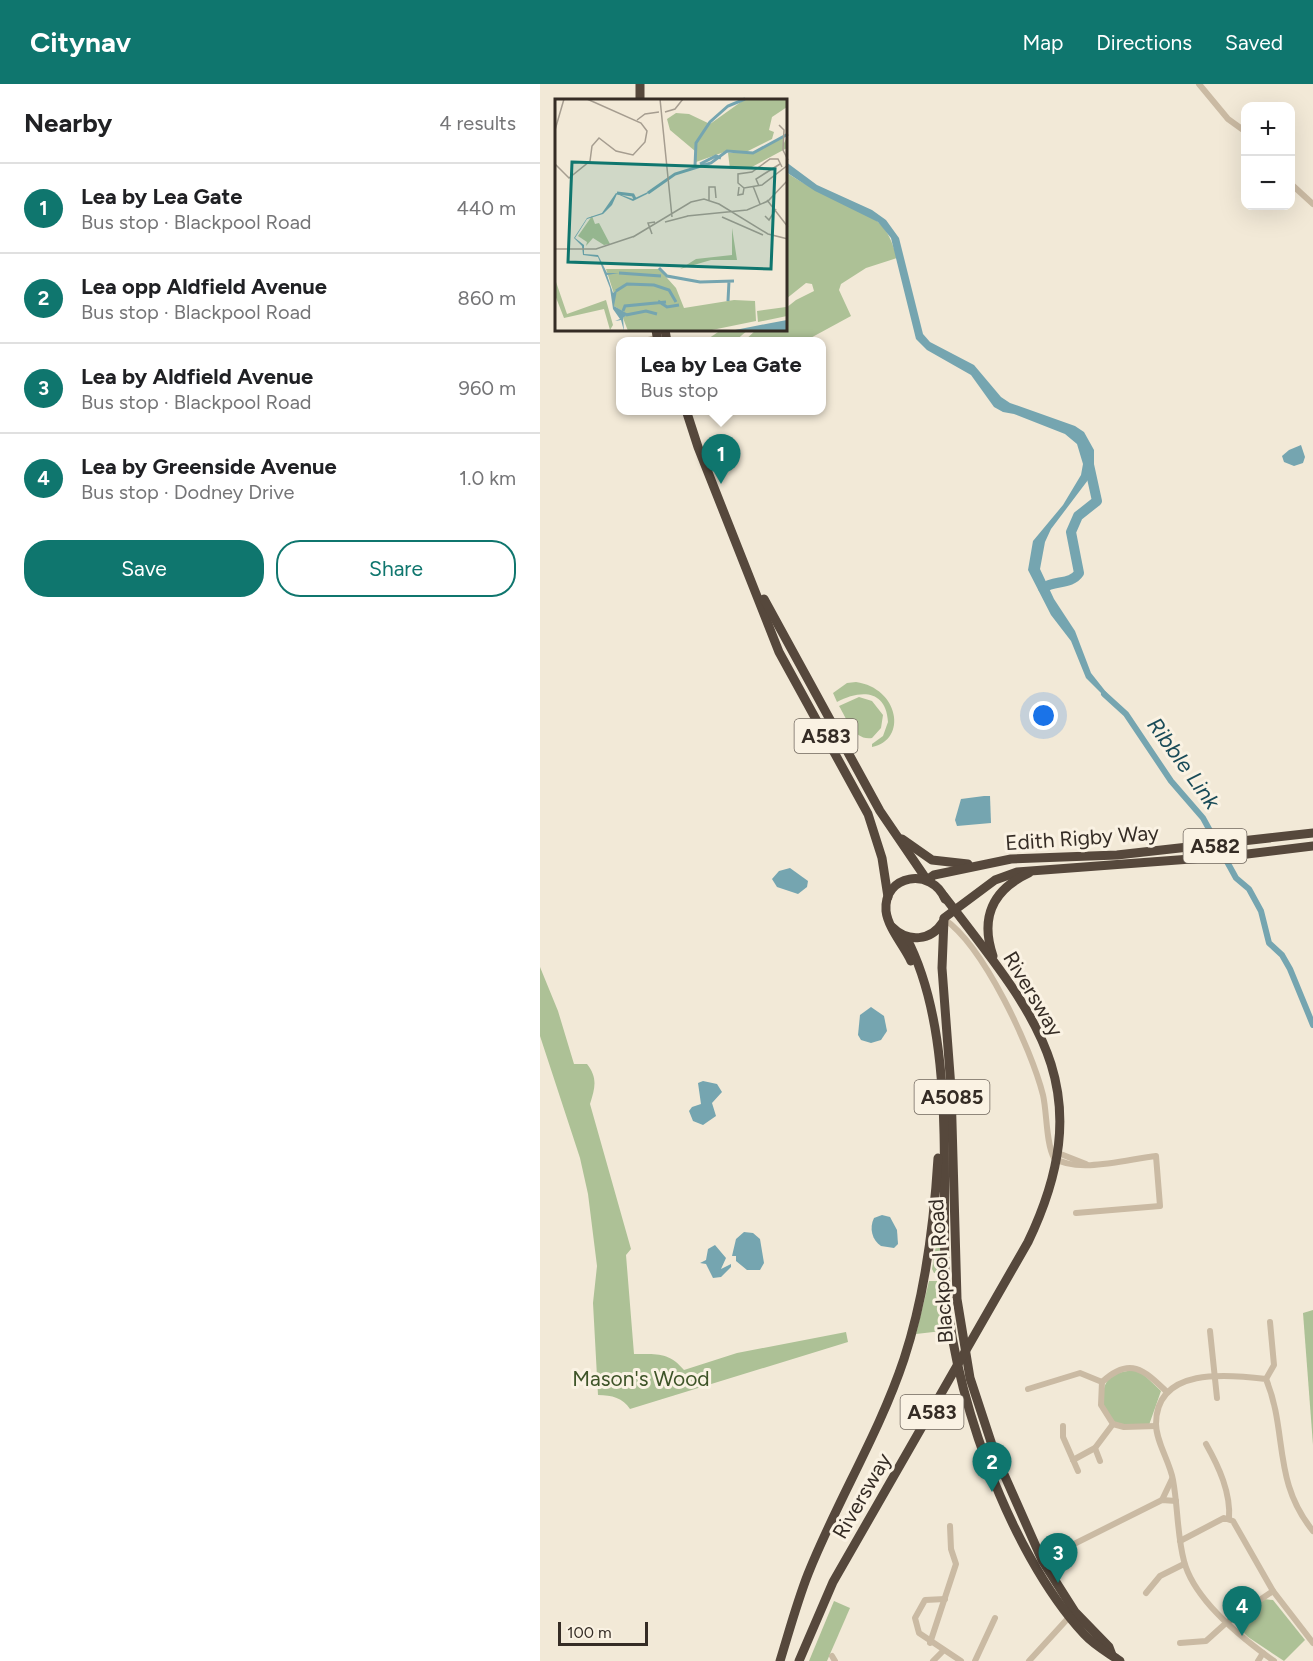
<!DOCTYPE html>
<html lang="en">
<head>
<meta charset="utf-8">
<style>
  body { margin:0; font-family:Figtree,sans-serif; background:#f2f2f2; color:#202124 }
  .controls { position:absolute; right:18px; top:18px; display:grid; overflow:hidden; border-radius:12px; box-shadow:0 6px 24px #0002 }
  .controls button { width:54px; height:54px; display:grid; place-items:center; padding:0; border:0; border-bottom:2px solid #e0e0e0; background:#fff; color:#202124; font:30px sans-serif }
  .scale { position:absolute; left:18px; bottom:15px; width:90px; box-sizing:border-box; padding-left:6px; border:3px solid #352c25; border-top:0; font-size:16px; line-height:21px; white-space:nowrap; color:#352c25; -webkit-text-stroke:4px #faf2e3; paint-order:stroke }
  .you { position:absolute; left:504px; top:632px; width:21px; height:21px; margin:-15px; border:4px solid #fff; border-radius:50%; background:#1a73e8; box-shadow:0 0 0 9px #1a73e833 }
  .badge { display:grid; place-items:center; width:39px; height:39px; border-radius:50%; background:#0f766e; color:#fff; font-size:20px; font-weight:700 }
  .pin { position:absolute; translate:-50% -50px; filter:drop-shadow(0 2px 3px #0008) }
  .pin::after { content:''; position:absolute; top:32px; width:21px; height:18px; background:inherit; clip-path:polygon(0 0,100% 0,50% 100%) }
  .popup { position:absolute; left:76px; top:253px; width:210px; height:78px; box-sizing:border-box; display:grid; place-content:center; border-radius:12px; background:#fff; filter:drop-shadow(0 2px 4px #0005); font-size:20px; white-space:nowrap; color:#757577 }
  .popup b { font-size:22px; color:#202124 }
  .popup::after { content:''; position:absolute; left:50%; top:100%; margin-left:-12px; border:12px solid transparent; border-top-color:#fff }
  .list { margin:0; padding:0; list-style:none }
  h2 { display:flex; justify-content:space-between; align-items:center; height:78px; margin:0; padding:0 24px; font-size:26px }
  h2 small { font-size:20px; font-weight:400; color:#757577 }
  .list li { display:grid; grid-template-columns:39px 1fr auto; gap:18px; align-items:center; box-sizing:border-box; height:90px; padding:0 24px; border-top:2px solid #e0e0e0 }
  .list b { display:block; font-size:22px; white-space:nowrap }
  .list p { margin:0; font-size:20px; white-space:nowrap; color:#757577 }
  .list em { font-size:20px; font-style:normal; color:#757577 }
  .actions { display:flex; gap:12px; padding:18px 24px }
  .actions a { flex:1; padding:14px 0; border:2px solid #0f766e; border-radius:24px; text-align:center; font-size:21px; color:#0f766e }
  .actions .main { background:#0f766e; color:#fff }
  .map { position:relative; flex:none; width:773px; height:1577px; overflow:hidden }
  header { display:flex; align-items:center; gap:36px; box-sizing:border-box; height:84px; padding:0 30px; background:#0f766e; color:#fff }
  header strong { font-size:28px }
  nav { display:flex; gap:33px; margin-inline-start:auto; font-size:21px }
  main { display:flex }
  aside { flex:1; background:#fff }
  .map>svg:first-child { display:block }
  .green { fill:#adc196 }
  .water { fill:#75a5b0 }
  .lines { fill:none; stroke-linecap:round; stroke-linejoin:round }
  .canal { stroke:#75a5b0; stroke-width:6 }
  .river { stroke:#75a5b0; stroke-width:10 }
  .minor { stroke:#cabaa3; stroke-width:6 }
  .highway { stroke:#56483c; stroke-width:9 }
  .labels { text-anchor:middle; stroke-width:6; stroke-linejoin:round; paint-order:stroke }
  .shield { fill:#faf2e3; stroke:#70675e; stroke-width:1.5 }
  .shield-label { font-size:20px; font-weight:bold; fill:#352c25 }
  .street-label { font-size:21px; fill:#352c25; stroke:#faf2e3 }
  .park-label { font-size:21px; fill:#3e5428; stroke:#faf2e3 }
  .water-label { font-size:22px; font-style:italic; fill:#194b58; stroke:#faf2e3 }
  .inset-river { fill:none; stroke:#75a5b0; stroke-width:3 }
  .inset-road { fill:none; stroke:#a69d90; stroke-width:1.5 }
  .view { fill:#0f766e; fill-opacity:0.15; stroke:#0f766e; stroke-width:3 }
  .inset-edge { fill:none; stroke:#352c25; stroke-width:3 }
</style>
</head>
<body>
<header>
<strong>Citynav</strong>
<nav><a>Map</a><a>Directions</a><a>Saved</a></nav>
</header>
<main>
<aside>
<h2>Nearby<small>4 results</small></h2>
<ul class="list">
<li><span class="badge">1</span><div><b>Lea by Lea Gate</b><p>Bus stop · Blackpool Road</p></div><em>440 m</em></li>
<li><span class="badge">2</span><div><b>Lea opp Aldfield Avenue</b><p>Bus stop · Blackpool Road</p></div><em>860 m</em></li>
<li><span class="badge">3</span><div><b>Lea by Aldfield Avenue</b><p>Bus stop · Blackpool Road</p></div><em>960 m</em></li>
<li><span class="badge">4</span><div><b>Lea by Greenside Avenue</b><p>Bus stop · Dodney Drive</p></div><em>1.0 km</em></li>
</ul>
<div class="actions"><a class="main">Save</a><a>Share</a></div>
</aside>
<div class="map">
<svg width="773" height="1577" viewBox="0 0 773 1577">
  <rect width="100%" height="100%" fill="#f2e9d7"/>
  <g class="green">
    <path d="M246,88c28,21 68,30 91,49 12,10 16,24 20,37l-31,10 -25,16 -2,6 12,26 -46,25 -62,1 13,-12h30v-22l10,-8 18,-9 -2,-7 -6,-1 -20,16z"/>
    <path d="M181,246h27l-13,11h-30z"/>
    <path d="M316,598c43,6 52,58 16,65v-3l11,-8 5,-14c-2,-33 -28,-32 -51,-20l-4,-9 14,-10z"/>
    <path d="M319,613l13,4 11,14 -2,13 -9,10c-18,3 -25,-19 -33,-32z"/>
    <path d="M0,883l18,44 16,53h13c11,14 8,24 3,40l41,145 -5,6 8,99c23,0 35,-2 50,16l53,-17 109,-21 2,10 -218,67c-7,-11 -18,-14 -32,-14l-5,-92 4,-37 -9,-72 -8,-36 -40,-122z"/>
    <path d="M401,1132v56l-7,1 -2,-4z"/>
    <path d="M389,1197h8l5,50 -26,3z"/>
    <path d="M773,1226v135l-10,-132z"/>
    <path d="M592,1286l10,3 19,18 -12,34c-11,0 -28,3 -37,-5 -10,-9 -13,-32 -2,-42 6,-6 14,-6 22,-8z"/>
    <path d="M724,1515l9,1 32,40 -21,21 -36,-24 -13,-13 2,-5z"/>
    <path d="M294,1517l16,7 -23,53h-18z"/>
  </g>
  <g class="water">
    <path d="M246,78l31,23 55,25 14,10 13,18 24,96 7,8 44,23 27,32 9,6 65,23 9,6 10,18v14l-6,16 -37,49 -6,13 -5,27 14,30 21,32 16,42 19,24 -2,3 -22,-22 -15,-37 -20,-26 -23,-45 5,-29 30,-36 18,-30 2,-11 -6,-20 -12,-10 -51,-20 -11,-2 -9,-5 -23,-32 -44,-25 -11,-11 -25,-101 -13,-16 -63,-31 -29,-19z"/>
    <path d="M761,361l4,12 -2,6 -9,3 -10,-4 -2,-6 7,-6z"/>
    <path d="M444,712h6l1,27 -34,3 -2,-6 6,-21z"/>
    <path d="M250,784l18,13 -1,6 -9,7 -21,-7 -5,-8 7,-8z"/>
    <path d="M331,923l13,9 3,15 -6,9 -10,3 -10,-3 -3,-5 2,-20z"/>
    <path d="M163,997l14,3 5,8 -10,11 4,13 -13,9 -10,-4 -4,-10 3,-4 9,-3 -3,-21z"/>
    <path d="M342,1131l8,2 7,13 1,14 -4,4 -13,-2c-9,-6 -12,-18 -7,-28z"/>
    <path d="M204,1148l9,1 7,6 4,24 -4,7h-13l-11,-9v-5h-4l4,-17z"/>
    <path d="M175,1161l11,13 -5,11 10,-5v3l-10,10 -8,1 -7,-14 -6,-1 6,-3 2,-11z"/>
  </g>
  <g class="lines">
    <path class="canal" d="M564,610l22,20 45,67 32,37 33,60 13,11 12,22 8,32 13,12 8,14 23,56"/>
    <path class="river" d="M503,504c11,-8 28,-3 36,-15l-8,-41 7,-16 19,-15 -9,-41"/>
    <g class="minor">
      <path d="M659,0l29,35 18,13"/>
      <path d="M750,99l23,21"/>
      <path d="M102,258l17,-5"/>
      <path d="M404,835c40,27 87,129 99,176 4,17 3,49 11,63 24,16 74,1 102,-2l4,50 -84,7"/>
      <path d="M518,1069l28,11"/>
      <path d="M670,1247l7,67"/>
      <path d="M726,1295l8,-14 -4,-43"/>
      <path d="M488,1305l52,-16 22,9"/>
      <path d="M523,1342v11l15,34"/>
      <path d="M616,1342l-32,1 -11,-3 -12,-19 1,-23c28,-26 42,-12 65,10"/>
      <path d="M666,1360c13,23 25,49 23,75"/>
      <path d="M555,1364l5,13"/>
      <path d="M533,1376l22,-12 18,-24"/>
      <path d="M622,1416l10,-21"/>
      <path d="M640,1457l44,-23 9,3 40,70 40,52"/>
      <path d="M500,1477l122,-61 14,1"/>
      <path d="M606,1509l14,-17 24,-12"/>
      <path d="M405,1515l-20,1 -10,18 4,15 42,28"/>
      <path d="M390,1559l26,-79 -5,-15 -1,-23"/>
      <path d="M640,1559l26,-2 20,-18 47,-32"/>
      <path d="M292,1572l3,5"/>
      <path d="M393,1577l10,-10"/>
      <path d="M435,1577l20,-43"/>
      <path d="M489,1577l42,-46"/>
      <path d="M718,1577l5,-8"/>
      <path d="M734,1577c-31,-22 -80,-61 -90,-100 -7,-26 -6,-54 -11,-81 -3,-18 -17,-38 -17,-56 0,-57 71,-50 110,-45 22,53 6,102 47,152"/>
    </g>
    <g class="highway">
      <path d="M100,0v16"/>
      <path d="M116,246l2,12"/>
      <path d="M125,246l2,12"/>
      <path d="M146,326l12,37 81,205 89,162 14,44 6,39"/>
      <path d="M224,515l116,212 47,69"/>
      <path d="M362,755l30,21 36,4"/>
      <path d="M387,796l7,-5 77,-16 106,-4 196,-22"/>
      <path d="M404,834l51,-38 22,-8 214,-16 82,-10"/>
      <path d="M404,835l-2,49 9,120 6,211 13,79 25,76 47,106 33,52 34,35 3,8"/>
      <path d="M352,843c16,16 39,14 51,-5"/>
      <path d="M366,853c49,93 36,231 39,334 3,111 63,281 139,363 11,12 23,18 36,27"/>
      <path d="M453,872c-13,-38 -1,-66 36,-83"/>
      <path d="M371,877c-7,-15 -23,-33 -25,-50 -3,-37 46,-44 59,-12"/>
      <path d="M240,1577c9,-29 17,-59 28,-87 29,-73 71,-140 96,-215 21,-64 30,-135 34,-201"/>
      <path d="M259,1577l34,-79 195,-340c74,-155 8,-226 -84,-346"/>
    </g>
  </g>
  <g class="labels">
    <g class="shield">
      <rect x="254.5" y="635" width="63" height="34" rx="4.5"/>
      <rect x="643.5" y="745" width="63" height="34" rx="4.5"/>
      <rect x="374.5" y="996" width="75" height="34" rx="4.5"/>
      <rect x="360.5" y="1311" width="63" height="34" rx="4.5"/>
    </g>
    <g class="shield-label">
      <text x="286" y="659">A583</text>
      <text x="675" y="769">A582</text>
      <text x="412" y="1020">A5085</text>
      <text x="392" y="1335">A583</text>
    </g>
    <g class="street-label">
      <text transform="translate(542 754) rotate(-4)" y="7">Edith Rigby Way</text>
      <text transform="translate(493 910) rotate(59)" y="7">Riversway</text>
      <text transform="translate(401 1187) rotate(-94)" y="7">Blackpool Road</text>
      <text transform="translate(322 1412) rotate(-60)" y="7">Riversway</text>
    </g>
    <g class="park-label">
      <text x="101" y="1302">Mason's Wood</text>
    </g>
    <g class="water-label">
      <text transform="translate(644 679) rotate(54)" y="8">Ribble Link</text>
    </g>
  </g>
  <g transform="translate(15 15)">
    <rect width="232" height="232" fill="#f2e9d7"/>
    <path d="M190,0h42v8l-15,10 -3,13 5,2 -2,7 -26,13 -19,-1 -31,11 -1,-11 -25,-21 -3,-11 9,-6 13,1 21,10zM228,38l1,6 3,-6v11l-37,20 -20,1 -2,-16h26zM37,117l3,8 4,-1 11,21 -6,1 -11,-7 -7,8 1,-4 -9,-6zM177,129l5,32h-26l-31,9 16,-10 36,-4zM51,170h53l17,19 8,20 50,-8 21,1 1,20 -49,10h-79l-5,-13 4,-4 -13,-8v-12zM0,180l12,35 39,-14 7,25 -3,5 -6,-21 -40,9 -9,-23zM231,208l1,9 -29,6 -1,-11z" fill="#adc196"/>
    <path d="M95,92l-3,3 -14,7 -16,-7 -5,11 -9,9 -16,5 -12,19 9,7v9l14,1 9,18h12l-12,2 6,18 4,-3 -3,16 14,8 -5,4 1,13 -3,-11 -6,1 5,-2 -7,-10 -3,-21 -12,-31 -15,-2 -1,-9 -8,-8 13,-20 15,-5 14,-20 17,6zM232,221v11h-57l41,-8z" fill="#75a5b0"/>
    <path class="inset-river" d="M145,65l16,-8 5,2M140,67l1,-23 14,-21 18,-16 17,-7M62,94l16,2 2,4M93,94l27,-19 36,-11 16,-12 26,2 35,-19M104,169l8,8 33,6 34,-1M64,174l42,3M61,192l11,-7 27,1 15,5 7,12M103,202l9,6 12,-2M173,202l1,-20M68,212l2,-5 41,-4M71,216l20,-4 11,3"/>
    <path class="inset-road" d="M105,0l12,118M110,13l10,-3 8,-10M82,21l8,-6 14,-2M224,26l5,5 -1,20 5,10M0,31l9,-31M0,65l14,14 21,-17 2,-15 7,-8 17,13 17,4 12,-13 2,-11 -6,-8 -54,-24M227,68l-4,-8h-8l-18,13 -14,2v9l6,5 18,-3 26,-20M198,87l7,18M204,87l-3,-7 24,-15M184,88l-1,8 5,-1 1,-6M154,101v-13h6l1,11M212,101l21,27M132,117l60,-6 21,-9 20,-21M210,117l4,4 7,-11M167,118l41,18M110,123l23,-6M97,135l-4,-11 7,-1M78,138l58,-35 13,-3 15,5 49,30 20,5M0,150h41l39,-13"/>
    <path class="view" d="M17,63l203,7 -4,100 -203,-7z"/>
    <rect width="232" height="232" class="inset-edge"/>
  </g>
</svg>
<div class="controls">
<button>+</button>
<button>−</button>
</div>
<div class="scale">100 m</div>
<div class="you"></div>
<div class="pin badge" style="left:181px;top:400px">1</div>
<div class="popup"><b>Lea by Lea Gate</b>Bus stop</div>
<div class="pin badge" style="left:452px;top:1408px">2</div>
<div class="pin badge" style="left:518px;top:1499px">3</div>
<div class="pin badge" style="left:702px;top:1552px">4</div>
</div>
</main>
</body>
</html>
